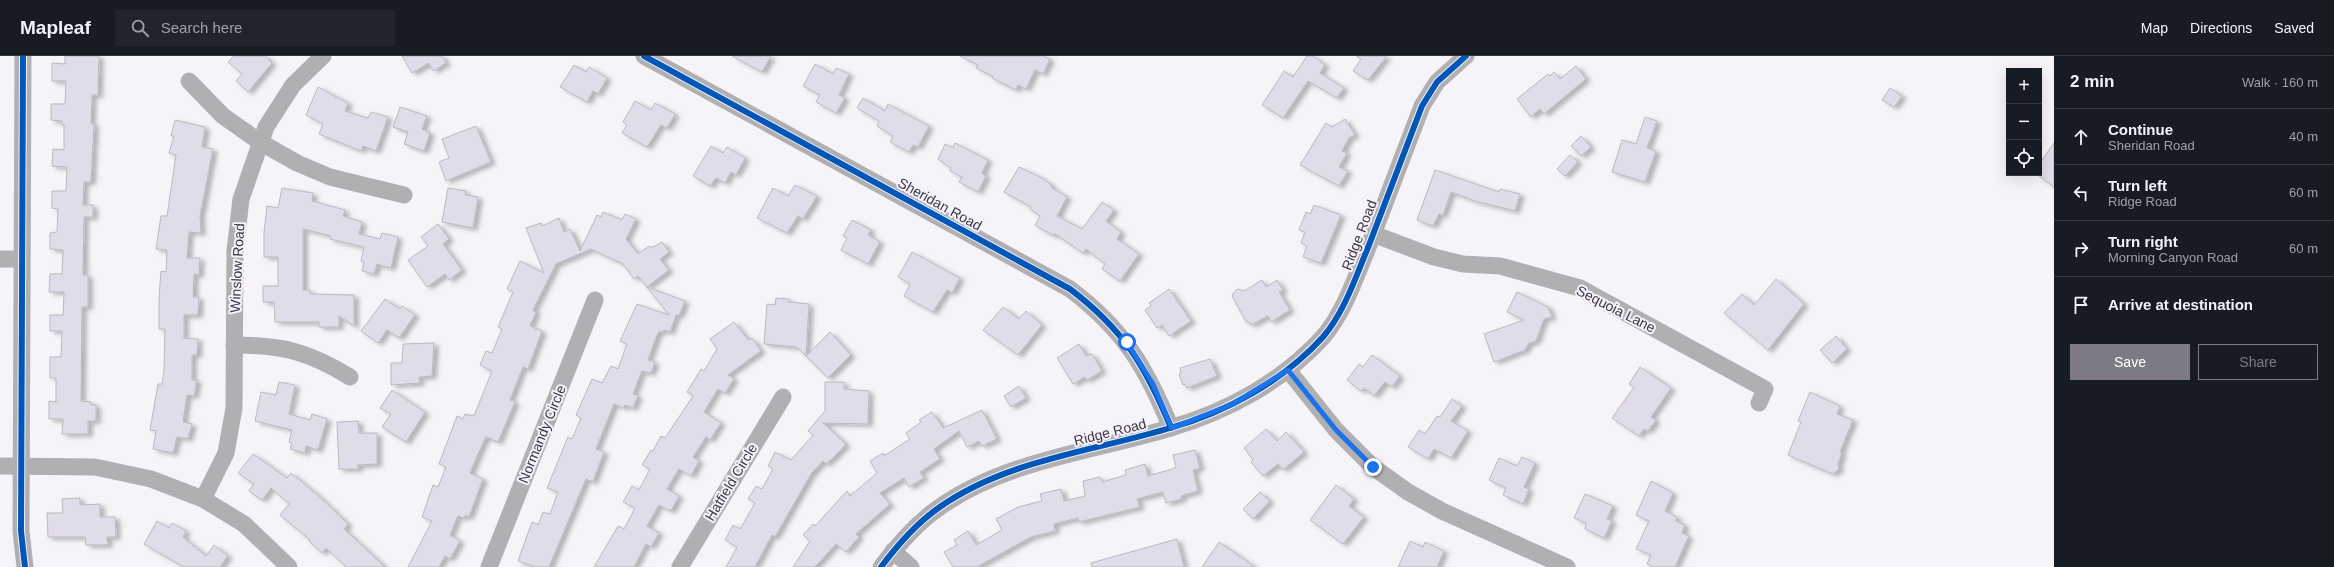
<!DOCTYPE html>
<html lang="en">
<head>
<meta charset="utf-8">
<style>
  body { margin:0; font-family:Helvetica,sans-serif; background:#20242c; color:#f1f3f6 }
  .controls { position:absolute; right:12px; top:12px; display:grid; overflow:hidden; border-radius:0px; box-shadow:0 4px 16px #0002 }
  .controls button { width:36px; height:36px; display:grid; place-items:center; padding:0; border:0; border-bottom:1px solid #363941; background:#171b24; color:#f1f3f6; font:20px sans-serif }
  .stop { position:absolute; width:12px; height:12px; margin:-9px; border:3px solid #1a73e8; border-radius:50%; background:#fff }
  .stop.end { background:#1a73e8; border-color:#fff; box-shadow:0 1px 4px #0008 }
  .list { margin:0; padding:0; list-style:none }
  h2 { display:flex; justify-content:space-between; align-items:center; height:52px; margin:0; padding:0 16px; font-size:17px }
  h2 small { font-size:13px; font-weight:400; color:#9ea1a6 }
  .list li { display:grid; grid-template-columns:26px 1fr auto; gap:12px; align-items:center; box-sizing:border-box; height:56px; padding:0 16px; border-top:1px solid #363941 }
  .list b { display:block; font-size:15px; white-space:nowrap }
  .list p { margin:0; font-size:13px; white-space:nowrap; color:#9ea1a6 }
  .list em { font-size:13px; font-style:normal; color:#9ea1a6 }
  .actions { display:flex; gap:8px; padding:12px 16px }
  .actions a { flex:1; padding:9px 0; border:1px solid #7e7a83; border-radius:0px; text-align:center; font-size:14px; color:#7e7a83 }
  .actions .main { background:#7e7a83; color:#fff }
  .icon { flex:none; width:22px; height:22px; fill:none; stroke:currentColor; stroke-width:2; stroke-linecap:round; stroke-linejoin:round }
  .map { position:relative; flex:none; width:2054px; height:511px; overflow:hidden }
  header { display:flex; align-items:center; gap:24px; box-sizing:border-box; height:56px; padding:0 20px; background:#171b24; border-bottom:1px solid #363941 }
  header strong { font-size:19px }
  nav { display:flex; gap:22px; margin-inline-start:auto; font-size:14px }
  .search { width:280px; height:36px; background:#20242c; display:flex; align-items:center; gap:10px; box-sizing:border-box; padding:0 14px; border-radius:0px; color:#9ea1a6; font-size:15px }
  main { display:flex }
  aside { flex:1; background:#171b24 }
  .map>svg:first-child { display:block }
  .building { fill:#e1dce9; stroke:#bbb8bf; filter:url(#shadow) }
  .lines { fill:none; stroke-linecap:round; stroke-linejoin:round }
  .minor { stroke:#b0afb2; stroke-width:17 }
  .cycleway-casing { stroke:#f5f1fc; stroke-width:8 }
  .cycleway { stroke:#0057b8; stroke-width:6 }
  .route { stroke:#1a73e8; stroke-width:5 }
  .labels { text-anchor:middle; stroke-width:4; stroke-linejoin:round; paint-order:stroke }
  .street-label { font-size:14px; fill:#3d3943; stroke:#f5f1fc }
</style>
</head>
<body>
<header>
<strong>Mapleaf</strong>
<div class="search"><svg class="icon" aria-label="search" viewBox="0 0 24 24"><circle cx="10" cy="10" r="6"/><path d="M15 15l6 6"/></svg>Search here</div>
<nav><a>Map</a><a>Directions</a><a>Saved</a></nav>
</header>
<main>
<div class="map">
<svg width="2054" height="511" viewBox="0 0 2054 511">
  <defs>
    <filter id="shadow"><feDropShadow dx="4.5" dy="2.5" stdDeviation="2" flood-color="#0004"/></filter>
  </defs>
  <rect width="100%" height="100%" fill="#f6f4f9"/>
  <g class="building">
    <path d="M65,0h34l-1,39h-6l-1,29h3l-3,58h-7l-1,23h10v12h-9l-1,58h5v32h-6l-1,94 10,1v3h5v16h-8v13h-26l1,-15h-14v-18l7,1v-24h-6v-21h11l1,-26h-12v-16h13l1,-23h-15l1,-18h12l1,-24 -13,-1v-16l7,-1 1,-23 -6,-1v-17h14l1,-24 -15,-1 1,-17 11,1v-25h-2v-4l-11,-1v-16h14l1,-23h-14v-18l13,1z"/>
    <path d="M234,0h31l7,7 -24,29 -12,-11 6,-7 -14,-12z"/>
    <path d="M402,0h40l4,7 -13,8 -4,-8 -17,10z"/>
    <path d="M732,0h39l-9,16z"/>
    <path d="M960,0h83l7,3 -7,15 -8,-4 -9,19 -8,-4 -2,5 -24,-12 1,-2 -17,-8 2,-3z"/>
    <path d="M1307,0h6l12,9 -5,8 24,15 -7,10 -29,-17 -25,37 -21,-13 22,-34 9,6z"/>
    <path d="M1356,0h31l-19,24 -15,-9 8,-12z"/>
    <path d="M815,8l18,10 3,-6 13,6 -10,21 6,3 -9,15 -20,-11 4,-7 -17,-9z"/>
    <path d="M574,9l12,7 3,-5 18,11 -9,16 -5,-3 -6,11 -27,-15z"/>
    <path d="M1576,10l10,13 -42,35 -4,-5 -9,8 -14,-18 31,-25 2,2 4,-4 6,7z"/>
    <path d="M318,31l30,16 -3,8 23,7 3,-6 17,5 -12,34 -13,-5 -2,5 -42,-17 4,-10 -17,-9z"/>
    <path d="M1890,32l12,8 -8,11 -12,-7z"/>
    <path d="M863,42l22,13 3,-7 41,22 -11,21 -5,-2 -4,7 -19,-10 3,-6 -16,-10 2,-5 -22,-13z"/>
    <path d="M635,45l16,9 4,-7 20,11 -8,14 -6,-3 -14,22 -25,-14 5,-8 -4,-3z"/>
    <path d="M400,51l27,9 -5,13 8,4 -6,18 -20,-7 4,-12 -15,-5z"/>
    <path d="M1645,61l12,4 -10,27 9,3 -11,31 -33,-10 10,-32 14,4z"/>
    <path d="M1345,63l10,16 -6,3 -7,13 5,2 -8,14 9,4 -9,15 -39,-21 26,-42 6,4z"/>
    <path d="M175,64l30,7 -3,20 11,2 -13,67 1,17 -12,-1 -2,26h13l-1,17 -5,-1 -1,23h6l-1,18h-14v23l14,1 -1,16h-5v25h5l-3,16 -7,-1 -4,27 9,2 -4,15 -11,-2 -4,16 -20,-4 3,-18 -6,-1 8,-46h4l2,-14 1,-41h-6v-31l2,-27 5,1 1,-22 -11,-1 5,-33h6l9,-61 -7,-2 5,-17h-3z"/>
    <path d="M476,70l15,36 -45,19 -7,-19 10,-4 -7,-19z"/>
    <path d="M1581,80l10,11 -10,9 -10,-10z"/>
    <path d="M955,87l33,17 -6,13 4,3 -8,16 -19,-10 3,-5 -12,-6 1,-3 -13,-9 7,-15 8,4z"/>
    <path d="M2054,87v44l-15,-11v-12z"/>
    <path d="M711,90l12,7 4,-6 18,11 -9,17 -5,-3 -6,11 -9,-5 -6,8 -17,-10z"/>
    <path d="M1570,99l8,7 -13,14 -8,-7z"/>
    <path d="M1019,111l21,10 12,8 -1,2 16,10 -10,19 25,13 20,-27 12,8 -8,11 15,11 -4,7 22,15 -19,27 -18,-12 3,-5 -19,-15 -3,4 -28,-19 -1,2 -19,-11 5,-9 -10,-7 1,-2 -27,-15z"/>
    <path d="M1435,114l64,22 1,-3 20,5 -5,17 -40,-10 -24,-9 -8,23 -4,-1 -6,12 -16,-6z"/>
    <path d="M795,129l22,11 -14,23 -5,-3 -11,17 -30,-15 16,-30 15,8z"/>
    <path d="M282,132l31,5 -1,8 33,9 -2,6 19,6 -3,12 21,5 2,-6 16,4 -7,31 -14,-4 -3,10 -12,-3 2,-9 -3,-1 3,-14 -34,-8 1,-3 -28,-7v61h7v4l44,1v31l-15,-10v11h-20v-5h-44l-1,-20h-11v-16h15v-29h-14v-24l3,-27 11,2z"/>
    <path d="M448,132l18,3 -1,4 13,2 -5,31 -31,-6z"/>
    <path d="M1314,149l27,10 -20,48 -18,-6 4,-11 -6,-3 4,-11 -6,-2 7,-18 4,2z"/>
    <path d="M603,156l19,8 3,-6 11,5 -10,20 12,15 11,-8 2,2 11,-6 7,10 -9,7 9,11 -22,17 38,14 -6,15 -3,-1 -6,17 -6,-2 -1,2 -3,-1 -3,4 -9,25 7,2 -4,11 -9,-2 -9,23 5,2 -5,12 -8,-3 -1,3 -10,-4 -18,45 8,3 -11,30 -7,-3 -37,88h-14l-17,-6 14,-39 6,3 5,-13 7,2 8,-22 -11,-4 21,-51 4,2 9,-21 -5,-3 16,-36 10,4 9,-17 7,3 9,-25 -7,-3 17,-37 32,11 -31,-39 -4,3 -11,-15 -32,-15 -35,15 -23,46 3,2 -6,14 12,5 -14,38 -5,-2 -13,33 5,2 -17,40 -12,-5 -7,15 -9,21 13,6 -14,38 -3,-2 -2,3 -6,-2 -8,19 10,6 -10,18 -5,-3 -6,11h-31l24,-46 -10,-4 11,-32 5,2 8,-20 -7,-3 18,-48 6,3 2,-5 9,2 18,-45 -12,-6 6,-14 6,2 10,-24 -4,-2 15,-35 -6,-3 13,-28 24,12 -18,-45 15,-5 1,3 17,-8 5,14 6,-3 10,22 17,-36 4,2z"/>
    <path d="M852,164l19,10 -3,5 12,7 -12,22 -27,-14 6,-12 -4,-2z"/>
    <path d="M438,168l11,15 -6,5 19,26 -13,10 -4,-6 -18,13 -19,-27 20,-14 -7,-9z"/>
    <path d="M912,196l48,26 -8,15 -5,-3 -14,22 -29,-16 6,-12 -12,-7z"/>
    <path d="M1776,223l28,25 -36,46 -44,-37 18,-19 12,11z"/>
    <path d="M1262,224l4,7 11,-7 6,10 -4,2 11,18 -19,12 -3,-6 -17,9 -3,-4 -2,1 -14,-26 2,-4 4,-3 6,2z"/>
    <path d="M1169,233l22,32 -22,15 -7,-11 -5,3 -12,-18 6,-4 -2,-3z"/>
    <path d="M1517,236l31,15 4,10 -8,2 -8,22 -7,2 -4,7 -31,12 -10,-28 40,-14 -17,-8z"/>
    <path d="M776,242l13,1v3l20,2 -3,52 -9,-9 -33,-3 3,-40 8,1z"/>
    <path d="M385,243l15,10 2,-3 13,9 -16,23 -12,-8 -9,13 -17,-12z"/>
    <path d="M1003,251l16,12 7,-8 16,14 -24,30 -35,-25z"/>
    <path d="M734,266l14,18 4,-2 9,13 -33,24 6,4 -9,14 -7,-4 -14,23 17,11 -11,17 -4,-3 -13,20 6,4 -8,15 -12,-7 -12,20 12,7 -8,15 -12,-6 -12,21 12,7 -8,14 -5,-3 -12,23h-40l24,-41 6,3 11,-21 -12,-6 9,-16 7,4 11,-21 -8,-4 9,-15 2,1 8,-15 4,2 28,-42 -6,-4 14,-23 3,2 13,-22 -7,-10z"/>
    <path d="M830,276l21,23 -23,23 -22,-22z"/>
    <path d="M1836,280l11,13 -15,14 -12,-13z"/>
    <path d="M434,287l-2,33 -13,1 1,6 -29,2v-22h11l1,-19z"/>
    <path d="M1079,288l7,12 6,-2 10,17 -15,9 -2,-3 -12,7 -16,-26z"/>
    <path d="M1372,299l28,21 -8,11 -7,-5 -11,14 -10,-8 -3,3 -14,-11 12,-16 4,3z"/>
    <path d="M1210,303l7,17 -30,12 -2,-4 -2,1 -4,-11 2,-1 -1,-5z"/>
    <path d="M1640,311l31,21 -20,29 5,3 -8,11 -4,-2 -5,7 -27,-18 22,-31 -5,-3z"/>
    <path d="M279,326l16,3 -6,29 21,6 2,-6 15,5 -9,31 -12,-4 -1,7 -15,-4 2,-6 -3,-1 3,-12 -37,-9 6,-29 15,3z"/>
    <path d="M825,326h19v7l25,2 -1,33 -45,-1 23,21 -10,11 -10,9 -3,-3 -12,13 -36,63 -3,-2 -17,32h-29l11,-20 -12,-7 8,-15 7,4 15,-26 -7,-4 8,-13 6,3 11,-20 -5,-3 7,-14 16,8 22,-25 -5,-4 17,-20z"/>
    <path d="M1019,330l7,12 -15,9 -7,-11z"/>
    <path d="M392,334l33,22 -19,30 -24,-15 9,-13 -11,-6z"/>
    <path d="M1810,336l30,14 -3,8 16,6 -13,32 2,1 -4,11 1,5 -6,5 -45,-19 13,-33 -3,-1z"/>
    <path d="M1452,343l10,7 -11,15 17,10 -17,27 -17,-9 -6,10 -20,-12 11,-17 6,4 12,-18 3,1z"/>
    <path d="M982,354l15,29 -15,7 -3,-5 -12,6 -8,-16 -25,18 6,10 -20,13 4,6 -15,9 -5,-9 -24,15 10,11 -34,30 3,3 -13,15 -10,-8 -21,23h-22l17,-26 -7,-6 10,-11 2,2 32,-35 3,5 27,-23 -7,-12 13,-8 1,3 26,-17 -4,-6 15,-11 -2,-2 13,-8 11,16z"/>
    <path d="M358,365l1,12h18v31l-19,1v4h-19l-2,-47z"/>
    <path d="M1266,373l11,12 9,-9 18,20 -21,18 -5,-6 -15,12 -12,-14 2,-2 -9,-12z"/>
    <path d="M1195,394l5,18 -7,2 5,21 -17,5 1,3 -16,4 -3,-11 -26,7 3,8 -61,15 -1,-4 -24,6 1,7 -24,6 -54,30h-24l-9,-15 13,-7 -3,-5 14,-9 8,14 26,-15 -6,-11 22,-12 24,-6 -2,-7 21,-5 3,12 21,-5 -2,-15 17,-4 2,5 24,-7 -1,-5 20,-6 3,12 24,-7 4,-2 -3,-12z"/>
    <path d="M253,398l34,24 4,-5 28,23 29,28 -4,5 41,38h-39l-20,-19 -4,5 -13,-12 1,-1 -30,-25 9,-11 -18,-16 -9,12 -13,-9 5,-7 -16,-11z"/>
    <path d="M1522,401l13,6 -11,24 5,2 -6,15 -20,-9 3,-7 -17,-8 10,-22 18,8z"/>
    <path d="M1651,425l22,12 -8,18 12,6 -1,4 9,4 -3,8 7,3 -14,31h-22l-6,-3 4,-9 -15,-6 13,-28 -13,-6z"/>
    <path d="M1336,429l18,14 -5,7 15,11 -21,27 -33,-24z"/>
    <path d="M1260,436l10,9 -17,18 -10,-10z"/>
    <path d="M1585,438l28,12 -6,13 5,2 -8,17 -19,-9 1,-6 -12,-5z"/>
    <path d="M80,442v7l20,-1v13h15l1,20h-9l1,8h-22l-1,-8h-37l-1,-24h16l-1,-14z"/>
    <path d="M157,465l12,7 3,-5 14,8 -3,6 23,19 8,-11 14,11 -8,11h-36l-40,-23z"/>
    <path d="M1177,483l7,28h-92l-1,-4z"/>
    <path d="M1410,485l13,6 2,-5 19,9 -7,16h-39z"/>
    <path d="M1219,486l36,25h-53z"/>
  </g>
  <g class="lines">
    <g class="minor">
      <path d="M23,0l-2,475 4,36"/>
      <path d="M644,0l426,233c54,41 76,78 101,139"/>
      <path d="M189,25l34,35 37,26 37,21 33,14 74,18"/>
      <path d="M1373,178l61,23 29,7 37,2 80,22 185,101 -6,14"/>
      <path d="M0,203h21"/>
      <path d="M234,289c49,0 75,7 116,32"/>
      <path d="M1288,314l48,60 37,37 35,25 34,19 125,56"/>
      <path d="M0,410l95,1 56,12 52,20 41,25 45,43"/>
      <path d="M203,443l23,-46 8,-45 1,-157 6,-52 25,-72 27,-42 30,-29"/>
      <path d="M893,495l18,16"/>
      <path d="M489,511l106,-267"/>
      <path d="M680,511l103,-170"/>
      <path d="M881,511c15,-20 35,-43 56,-58 68,-49 154,-57 233,-81 57,-16 113,-47 153,-91 22,-26 33,-61 46,-92 18,-46 35,-93 53,-139l15,-24 29,-26"/>
    </g>
    <defs>
      <g id="cycleway">
        <path d="M23,0l-2,475 4,36"/>
        <path d="M644,0l426,233c54,41 76,78 101,139"/>
        <path d="M881,511c15,-20 35,-43 56,-58 68,-49 154,-57 233,-81 57,-16 113,-47 153,-91 22,-26 33,-61 46,-92 18,-46 35,-93 53,-139l15,-24 29,-26"/>
      </g>
    </defs>
    <use href="#cycleway" class="cycleway-casing"/>
    <use href="#cycleway" class="cycleway"/>
  </g>
  <g class="lines">
    <path class="route" d="M1127,286l26,42 19,44 61,-24 55,-34 48,60 37,37"/>
  </g>
  <g class="labels">
    <g class="street-label">
      <text transform="translate(940 148) rotate(29)" y="5">Sheridan Road</text>
      <text transform="translate(1359 179) rotate(-69)" y="5">Ridge Road</text>
      <text transform="translate(237 212) rotate(-87)" y="5">Winslow Road</text>
      <text transform="translate(1616 253) rotate(27)" y="5">Sequoia Lane</text>
      <text transform="translate(1110 376) rotate(-14)" y="5">Ridge Road</text>
      <text transform="translate(542 378) rotate(-68)" y="5">Normandy Circle</text>
      <text transform="translate(731 426) rotate(-59)" y="5">Hatfield Circle</text>
    </g>
  </g>
</svg>
<div class="controls">
<button>+</button>
<button>−</button>
<button><svg class="icon" aria-label="locate" viewBox="0 0 24 24"><circle cx="12" cy="12" r="6"/><path d="M12 2v4M12 18v4M2 12h4M18 12h4"/></svg></button>
</div>
<div class="stop" style="left:1127px;top:286px"></div>
<div class="stop end" style="left:1373px;top:411px"></div>
</div>
<aside>
<h2>2 min<small>Walk · 160 m</small></h2>
<ul class="list">
<li><svg class="icon" aria-label="ahead" viewBox="0 0 24 24"><path d="M12 20V5M6 11l6-6 6 6"/></svg><div><b>Continue</b><p>Sheridan Road</p></div><em>40 m</em></li>
<li><svg class="icon" aria-label="left" viewBox="0 0 24 24"><path d="M17 20v-9H6M10 6l-5 5 5 5"/></svg><div><b>Turn left</b><p>Ridge Road</p></div><em>60 m</em></li>
<li><svg class="icon" aria-label="right" viewBox="0 0 24 24"><path d="M7 20v-9h11M14 6l5 5-5 5"/></svg><div><b>Turn right</b><p>Morning Canyon Road</p></div><em>60 m</em></li>
<li><svg class="icon" aria-label="arrive" viewBox="0 0 24 24"><path d="M6 21V4h12l-3 4 3 4H6"/></svg><div><b>Arrive at destination</b></div></li>
</ul>
<div class="actions"><a class="main">Save</a><a>Share</a></div>
</aside>
</main>
</body>
</html>
